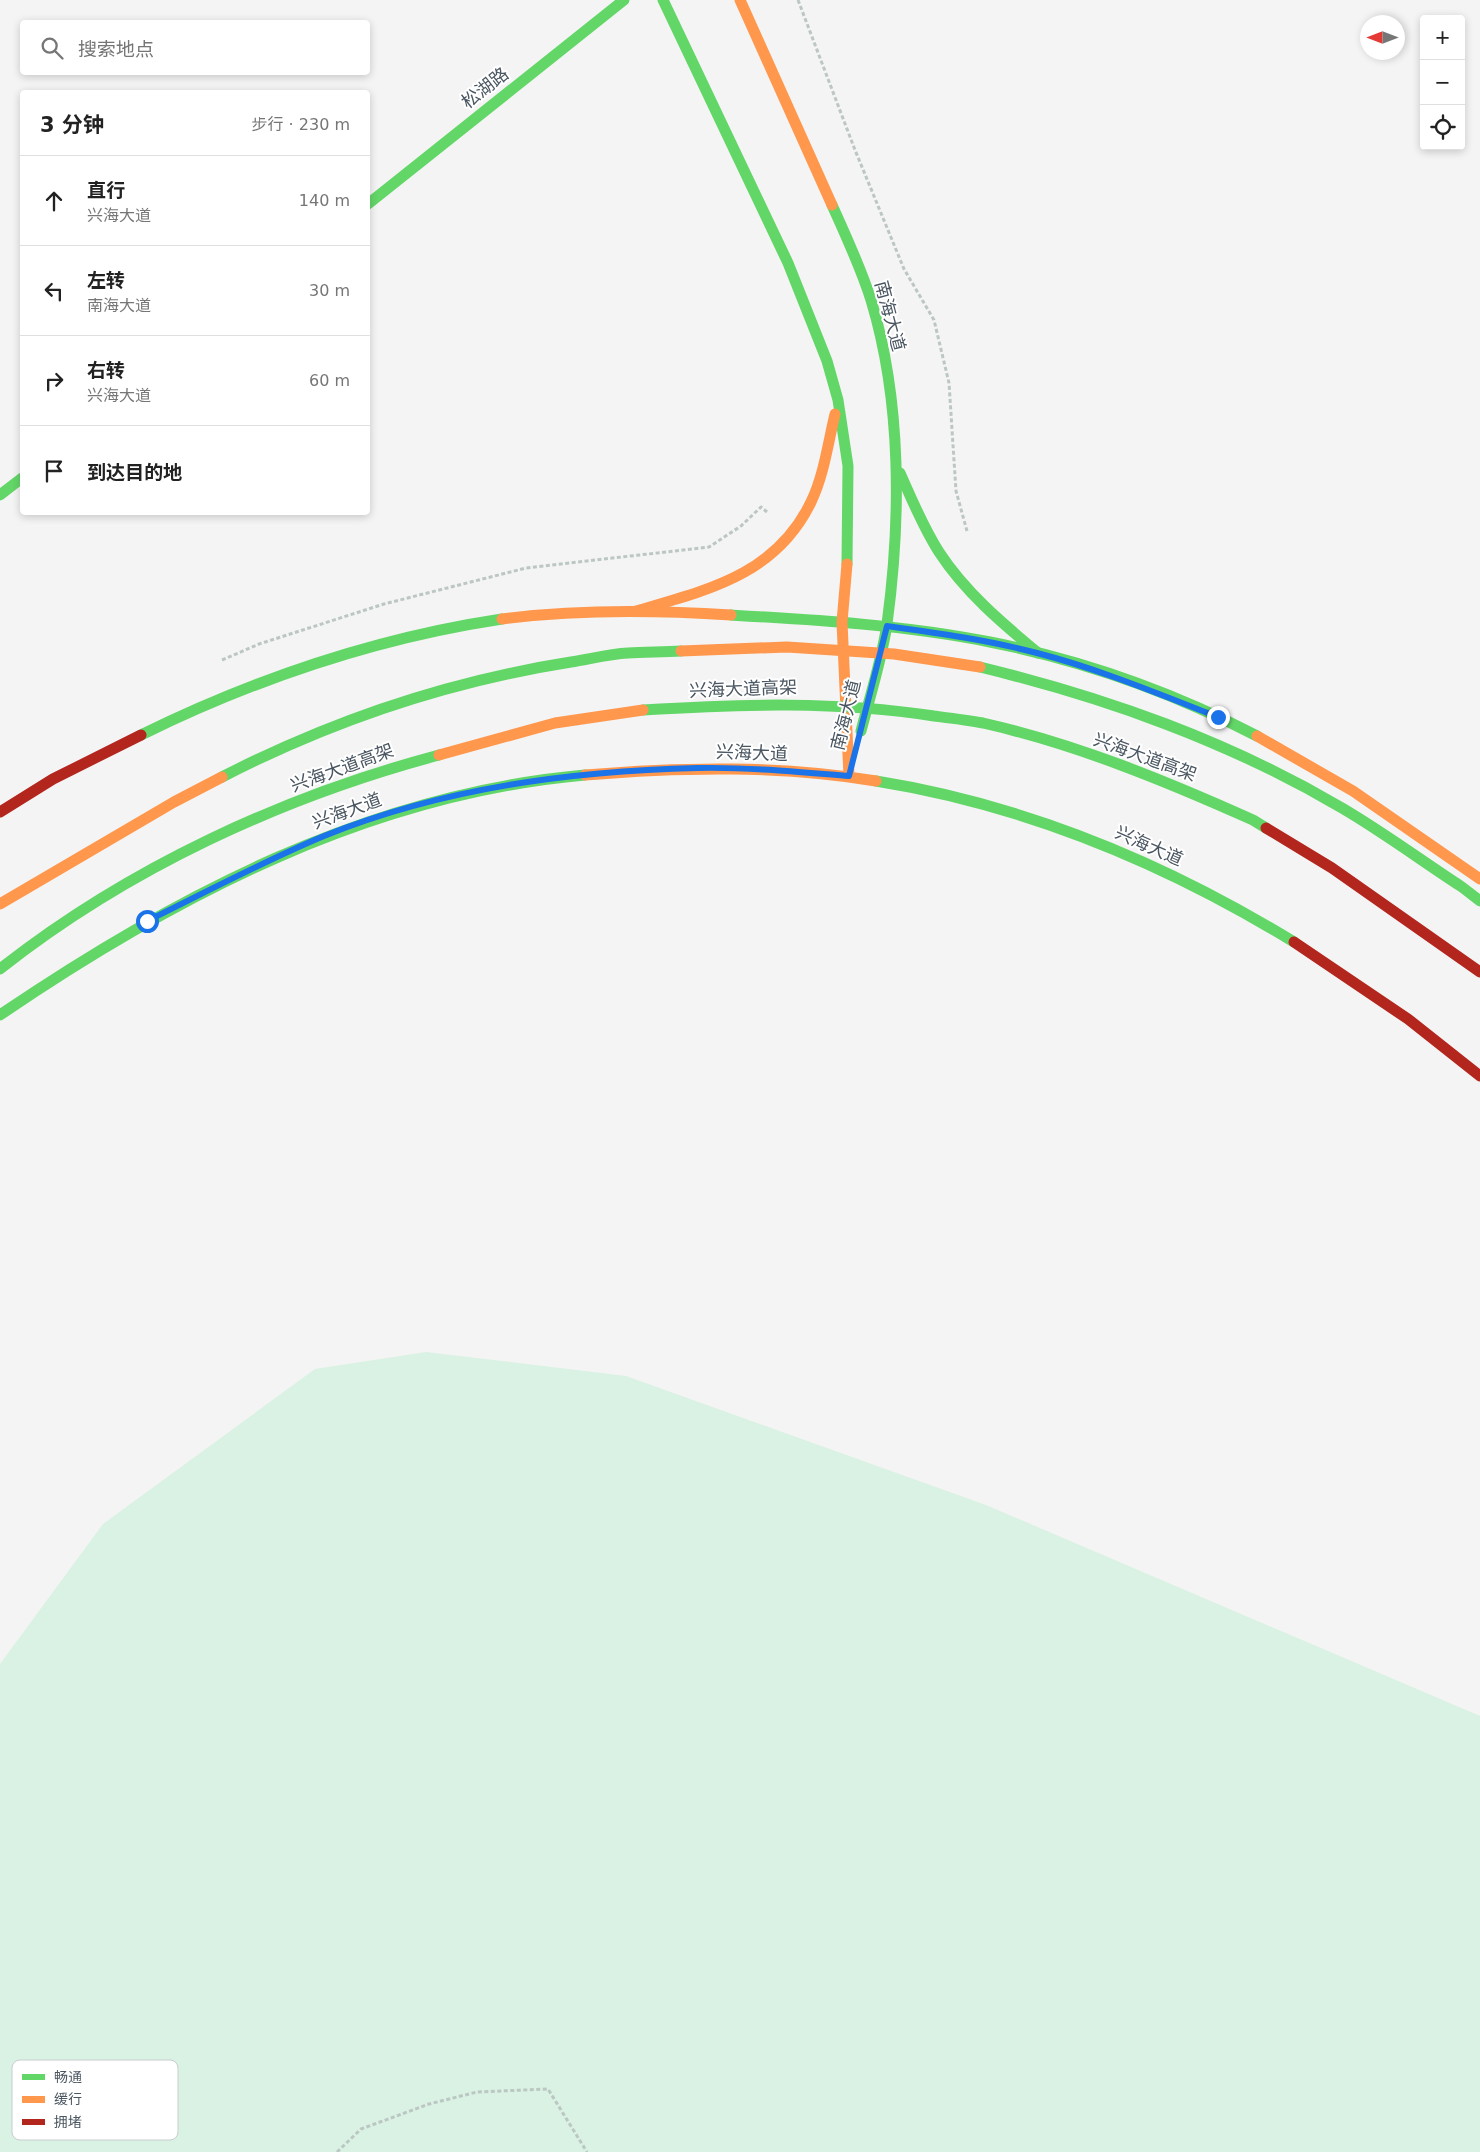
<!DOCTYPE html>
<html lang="zh">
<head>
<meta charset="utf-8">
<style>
  body { margin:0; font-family:"DejaVu Sans","Noto Sans SC",sans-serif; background:#f2f2f2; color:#222 }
  .controls { position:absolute; right:15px; top:15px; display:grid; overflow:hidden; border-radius:5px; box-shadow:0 2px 8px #0003 }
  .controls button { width:45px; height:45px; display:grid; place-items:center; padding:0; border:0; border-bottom:1px solid #e0e0e0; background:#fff; color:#222; font:25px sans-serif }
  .compass { position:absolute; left:1360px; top:15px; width:45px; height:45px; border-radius:50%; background:#fff; box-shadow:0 2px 8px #0003; rotate:270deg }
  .stop { position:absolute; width:15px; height:15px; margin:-11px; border:4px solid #1a73e8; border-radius:50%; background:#fff }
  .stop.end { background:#1a73e8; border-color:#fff; box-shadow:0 1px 5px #0008 }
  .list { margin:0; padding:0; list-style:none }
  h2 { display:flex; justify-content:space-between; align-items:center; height:65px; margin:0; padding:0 20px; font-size:21px }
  h2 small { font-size:16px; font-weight:400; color:#767676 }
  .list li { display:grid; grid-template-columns:32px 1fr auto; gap:15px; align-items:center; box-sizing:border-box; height:90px; padding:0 20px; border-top:1px solid #e0e0e0 }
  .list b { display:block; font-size:19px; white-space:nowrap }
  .list p { margin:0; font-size:16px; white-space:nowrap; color:#767676 }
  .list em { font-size:16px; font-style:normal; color:#767676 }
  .icon { flex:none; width:28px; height:28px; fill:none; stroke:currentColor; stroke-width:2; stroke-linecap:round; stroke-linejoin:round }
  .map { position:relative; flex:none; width:1480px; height:2152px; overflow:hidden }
  .search { position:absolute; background:#fff; box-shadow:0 2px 8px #0003; left:20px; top:20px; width:350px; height:55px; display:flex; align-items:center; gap:12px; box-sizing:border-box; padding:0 18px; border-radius:5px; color:#767676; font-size:19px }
  .panel { position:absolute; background:#fff; box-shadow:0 2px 8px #0003; left:20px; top:90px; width:350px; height:425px; border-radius:5px }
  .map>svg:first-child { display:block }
  .green { fill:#d9f2e3 }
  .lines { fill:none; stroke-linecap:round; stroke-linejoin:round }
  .path { stroke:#bcc7c4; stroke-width:3; stroke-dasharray:4 2.5; stroke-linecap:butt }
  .fast { stroke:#63d668; stroke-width:11 }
  .slow { stroke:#ff974d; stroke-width:11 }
  .jam { stroke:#b3261e; stroke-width:11 }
  .fast-bridge { stroke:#63d668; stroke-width:11 }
  .slow-bridge { stroke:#ff974d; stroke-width:11 }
  .jam-bridge { stroke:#b3261e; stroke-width:11 }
  .route { stroke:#1a73e8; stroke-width:6 }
  .labels { text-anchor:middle; stroke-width:4; stroke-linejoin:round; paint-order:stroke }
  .street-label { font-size:18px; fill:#4a5661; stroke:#fff }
  .key { fill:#fff; stroke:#c9ccd0; stroke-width:1 }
  .key-label { font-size:14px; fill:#4a5661 }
</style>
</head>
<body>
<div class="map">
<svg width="1480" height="2152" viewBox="0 0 1480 2152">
  <rect width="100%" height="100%" fill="#f4f4f4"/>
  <path class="green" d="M426,1352l200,24 360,129 494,211v436h-1480v-488l103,-140 212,-155z"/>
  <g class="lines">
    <g class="path">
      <path d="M798,0l57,150 49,119 30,51 15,63 7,108 11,40"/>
      <path d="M222,660l37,-16 125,-40 142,-36 183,-21 32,-21 20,-19 6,5"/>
      <path d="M337,2152l24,-23 68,-25 48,-12 71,-3 39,63"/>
    </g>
    <g class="fast">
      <path d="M663,0l125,263 39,98 11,39 10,66 -1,98"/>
      <path d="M368,204l256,-204"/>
      <path d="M832,205c14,31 29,63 39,95 31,102 30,220 16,324 -5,35 -17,72 -26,107"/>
      <path d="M900,473c12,27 23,54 39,79 26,40 63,71 99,101"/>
      <path d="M0,495l22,-17"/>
      <path d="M731,615c86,5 174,10 259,27 91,18 184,51 267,94"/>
      <path d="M141,735c114,-56 235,-97 361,-116"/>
      <path d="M876,781c150,24 289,82 418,161"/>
      <path d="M0,1015c176,-120 370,-221 585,-240"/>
    </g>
    <g class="slow">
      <path d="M740,0l92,205"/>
      <path d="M847,564l-5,58 7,154"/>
      <path d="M636,611c71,-21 140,-36 175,-109 13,-27 17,-59 24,-88"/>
      <path d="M502,619c76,-10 152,-9 229,-4"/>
      <path d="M1257,736l96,55 127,88"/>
      <path d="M585,775c97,-8 195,-10 291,6"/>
    </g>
    <g class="jam">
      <path d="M0,812l53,-33 88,-44"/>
      <path d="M1294,942l114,77 72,57"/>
    </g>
    <g class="fast-bridge">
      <path d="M980,667c127,31 248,74 362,141 41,24 80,53 120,79l18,14"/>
      <path d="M643,710c97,-6 194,-9 291,6 16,2 33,4 49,7 93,21 183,58 270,97l13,8"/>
      <path d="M222,777c109,-56 228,-96 349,-115 19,-3 38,-8 57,-9 17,-1 35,-1 53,-2"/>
      <path d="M0,969c128,-101 282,-172 439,-214"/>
    </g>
    <g class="slow-bridge">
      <path d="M681,651l106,-4 107,7 86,13"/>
      <path d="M439,755l116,-32 88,-13"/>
      <path d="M0,904l174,-102 48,-25"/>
    </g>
    <path class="jam-bridge" d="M1266,828l66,40 148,104"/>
  </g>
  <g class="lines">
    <path class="route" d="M147,921c59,-29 117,-60 177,-85 119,-48 247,-65 374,-68 51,-1 101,4 151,8l38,-150c50,7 101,14 150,27 62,16 122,41 181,64"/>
  </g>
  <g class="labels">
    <g class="street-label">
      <text transform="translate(485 88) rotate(-38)" y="6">松湖路</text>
      <text transform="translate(890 316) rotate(75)" y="6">南海大道</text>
      <text transform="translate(743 689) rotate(-2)" y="6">兴海大道高架</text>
      <text transform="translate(846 715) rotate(-76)" y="6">南海大道</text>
      <text transform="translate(752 753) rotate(2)" y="6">兴海大道</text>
      <text transform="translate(1145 757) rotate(20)" y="6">兴海大道高架</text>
      <text transform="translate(342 768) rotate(-20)" y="6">兴海大道高架</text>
      <text transform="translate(347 811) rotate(-20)" y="6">兴海大道</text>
      <text transform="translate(1149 846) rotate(24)" y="6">兴海大道</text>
    </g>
  </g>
  <rect x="12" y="2060" width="166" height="80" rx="8" class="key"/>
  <rect x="22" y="2074" width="23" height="6" fill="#63d668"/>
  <rect x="22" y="2096" width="23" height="7" fill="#ff974d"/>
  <rect x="22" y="2119" width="23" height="6" fill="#b3261e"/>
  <g class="key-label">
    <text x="54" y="2082">畅通</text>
    <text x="54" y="2104">缓行</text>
    <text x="54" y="2127">拥堵</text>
  </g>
</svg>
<div class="controls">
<button>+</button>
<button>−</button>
<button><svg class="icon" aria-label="locate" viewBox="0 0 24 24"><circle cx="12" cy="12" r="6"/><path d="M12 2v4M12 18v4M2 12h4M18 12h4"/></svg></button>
</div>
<svg class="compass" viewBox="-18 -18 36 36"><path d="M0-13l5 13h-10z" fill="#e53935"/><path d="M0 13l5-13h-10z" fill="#767676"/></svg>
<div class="stop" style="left:147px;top:921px"></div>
<div class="stop end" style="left:1218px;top:717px"></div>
<div class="search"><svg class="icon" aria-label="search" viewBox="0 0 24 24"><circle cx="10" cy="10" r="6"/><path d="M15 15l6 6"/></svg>搜索地点</div>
<section class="panel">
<h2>3 分钟<small>步行 · 230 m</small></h2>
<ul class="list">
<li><svg class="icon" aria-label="ahead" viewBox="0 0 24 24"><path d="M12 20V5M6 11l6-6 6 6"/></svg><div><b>直行</b><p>兴海大道</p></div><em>140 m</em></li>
<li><svg class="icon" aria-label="left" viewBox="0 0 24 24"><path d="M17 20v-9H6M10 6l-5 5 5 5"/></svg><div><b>左转</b><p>南海大道</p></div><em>30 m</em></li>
<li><svg class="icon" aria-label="right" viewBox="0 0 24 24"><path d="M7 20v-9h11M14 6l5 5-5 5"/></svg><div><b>右转</b><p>兴海大道</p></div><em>60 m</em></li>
<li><svg class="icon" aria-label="arrive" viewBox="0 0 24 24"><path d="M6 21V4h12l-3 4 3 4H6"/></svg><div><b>到达目的地</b></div></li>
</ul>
</section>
</div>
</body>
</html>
